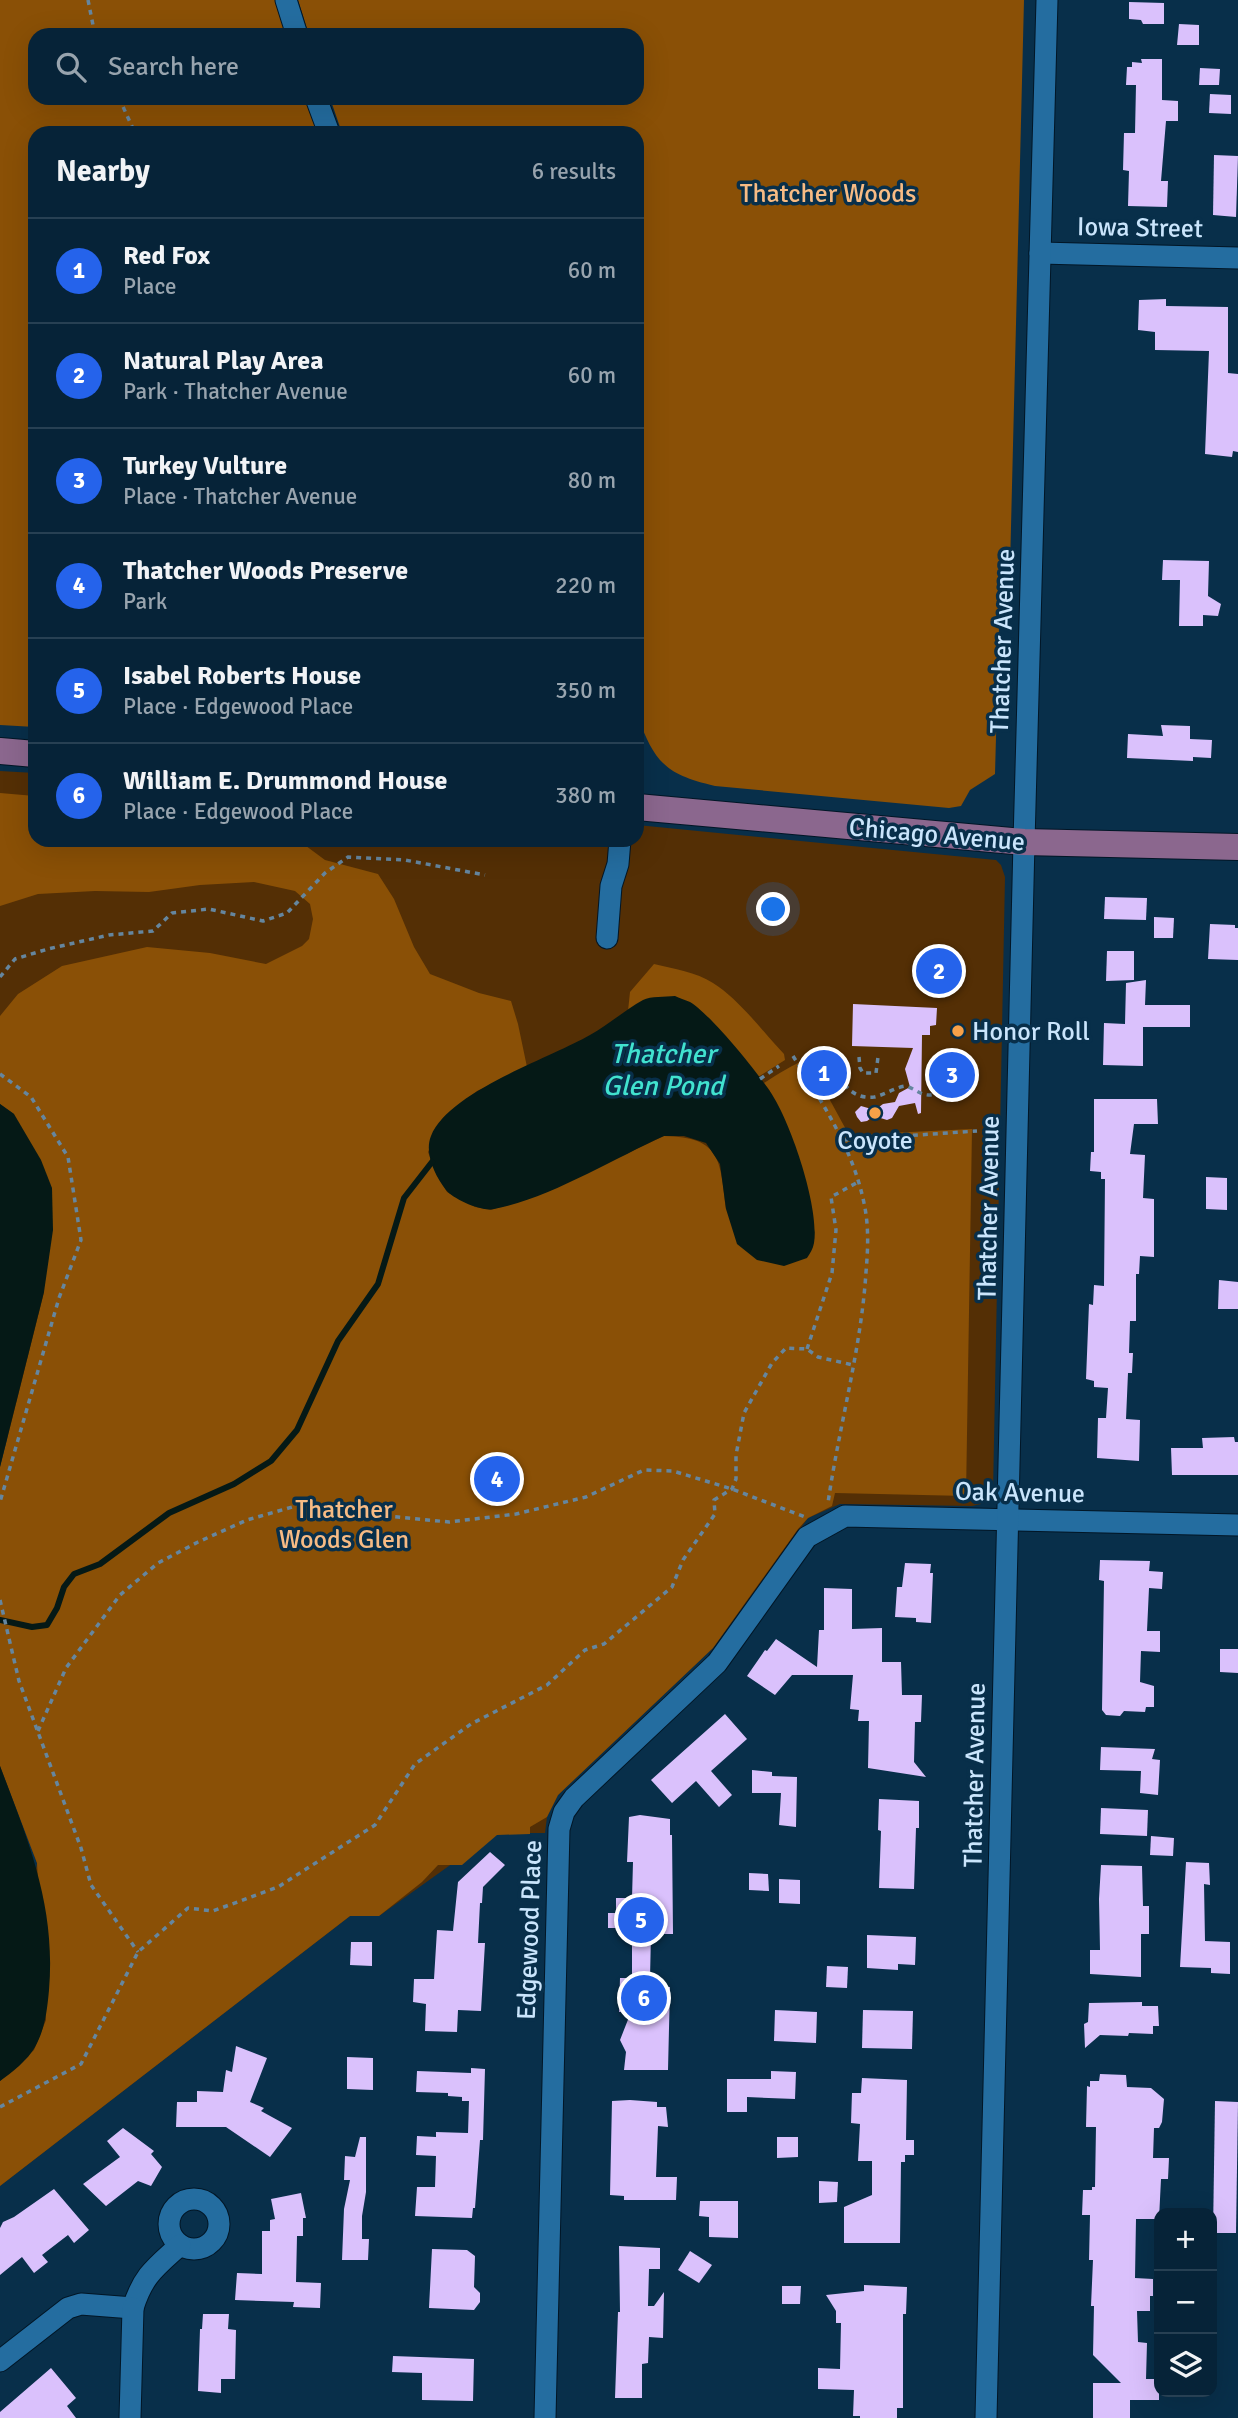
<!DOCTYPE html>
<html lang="en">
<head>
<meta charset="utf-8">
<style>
  body { margin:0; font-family:Signika,sans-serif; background:#0f2b40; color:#f1f3f6 }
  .controls { position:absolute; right:21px; bottom:21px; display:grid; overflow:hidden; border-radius:14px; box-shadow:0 7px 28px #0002 }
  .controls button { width:63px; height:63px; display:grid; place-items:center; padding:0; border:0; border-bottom:2px solid #274053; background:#062338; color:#f1f3f6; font:35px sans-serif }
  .you { position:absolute; left:774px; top:910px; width:24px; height:24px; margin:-18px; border:5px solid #fff; border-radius:50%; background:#1a73e8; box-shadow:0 0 0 10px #1a73e833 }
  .badge { display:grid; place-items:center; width:46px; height:46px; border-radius:50%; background:#2563eb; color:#fff; font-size:23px; font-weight:700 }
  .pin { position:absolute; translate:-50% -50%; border:4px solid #fff; box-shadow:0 2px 7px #0006 }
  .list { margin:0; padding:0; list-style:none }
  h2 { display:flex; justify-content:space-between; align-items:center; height:91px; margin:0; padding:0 28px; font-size:30px }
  h2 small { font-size:23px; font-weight:400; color:#98a4ae }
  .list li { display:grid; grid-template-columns:46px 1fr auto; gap:21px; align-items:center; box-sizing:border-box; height:105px; padding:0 28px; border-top:2px solid #274053 }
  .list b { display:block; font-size:26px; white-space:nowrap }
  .list p { margin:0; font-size:23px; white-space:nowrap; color:#98a4ae }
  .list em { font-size:23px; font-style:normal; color:#98a4ae }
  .icon { flex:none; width:38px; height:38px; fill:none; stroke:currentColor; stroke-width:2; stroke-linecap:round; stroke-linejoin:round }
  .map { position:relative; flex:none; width:1238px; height:2418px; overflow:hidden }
  .search { position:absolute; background:#062338; box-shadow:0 7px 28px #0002; left:28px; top:28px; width:616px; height:77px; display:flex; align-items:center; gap:18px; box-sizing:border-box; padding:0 24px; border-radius:21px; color:#98a4ae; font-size:26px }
  .panel { position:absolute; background:#062338; box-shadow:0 7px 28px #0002; left:28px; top:126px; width:616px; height:721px; border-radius:21px }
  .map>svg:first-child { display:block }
  .green { fill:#542f05 }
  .forest { fill:#8a5006 }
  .water { fill:#051916 }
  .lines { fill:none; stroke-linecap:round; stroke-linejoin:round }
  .stream { stroke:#051916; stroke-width:6 }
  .building { fill:#dac1fc }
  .minor-casing { stroke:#021626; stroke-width:23 }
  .major-casing { stroke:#021626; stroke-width:28 }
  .path { stroke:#65869f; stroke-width:3.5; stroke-dasharray:5 5; stroke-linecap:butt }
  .minor { stroke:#246da0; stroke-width:21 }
  .major { stroke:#8b678e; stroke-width:26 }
  .poi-dot { fill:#f7a148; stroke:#082f4a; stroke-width:2.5 }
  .labels { text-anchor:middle; stroke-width:7; stroke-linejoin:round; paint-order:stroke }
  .park-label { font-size:26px; fill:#f7bb84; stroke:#082f4a }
  .street-label { font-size:26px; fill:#cae5fc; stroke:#082f4a }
  .poi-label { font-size:26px; fill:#cae5fc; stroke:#082f4a; text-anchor:start }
  .water-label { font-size:28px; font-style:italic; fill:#41e2cf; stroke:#082f4a }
</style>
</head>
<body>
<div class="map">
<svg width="1238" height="2418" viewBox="0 0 1238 2418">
  <rect width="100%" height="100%" fill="#082f4a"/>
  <path class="green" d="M0,771l35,2v67h602v-15l359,35 5,5 4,12 -12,615 -3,10 -18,4 -132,-2 -32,14 -95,130 -155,147 -11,22 -2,16h-50l-116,83h-29l-350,270v-105l6,-4 31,-214 -37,-97v-299l7,-20 7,-333 -14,-10z"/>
  <g class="forest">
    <path d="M0,0h275l12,35h-252v63h272l13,35h-285v594l-35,-2z"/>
    <path d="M298,0h726l-15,608 -10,18 -4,148 -25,16 -9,16 -12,2 -234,-22c-50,-12 -60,-23 -78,-71v-582h-295l-12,-35h307v-63h-328z"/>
    <path d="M0,793l35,3v44h263l27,20 53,14 16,25 20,48 16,27 49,19 32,8 7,23 9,43 -50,24 -34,27 -15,34 8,21 11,19 28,15 16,3 56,-19 117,-55c58,1 56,25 62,73l44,-118 -6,-8c15,-10 28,-17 43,-25l42,77 123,-6 -6,367 -131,-3 -3,13 -24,12 -10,11 -85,119 -155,147 -11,22 -17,10v7l-33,1 -35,30h-24l-16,17 -43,34h-29l-350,270v-105l34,-31 12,-30 -9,-157 -37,-97v-299l44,-175 -30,-178 -14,-10v-88l18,-22 44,-28 85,-19 63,6 56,11 36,-18 7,-7 4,-20 -3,-15 -15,-13 -41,-9 -54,3 -51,7 -54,-1 -57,3 -38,12z"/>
    <path d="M654,964c20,5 42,8 59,19 27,17 49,48 71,71l1,6 -27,17 -41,-50 -89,-16 2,-19z"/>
  </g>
  <g class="water">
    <path d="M675,996c4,2 10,4 15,6 21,13 64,66 79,88 21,29 51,118 45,153 -1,6 -4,10 -7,15l-23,8 -27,-6 -20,-16 -11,-35 -6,-45 -14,-21 -22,-7h-20c-51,23 -116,63 -170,73 -12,3 -41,-10 -48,-19 -11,-14 -22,-37 -15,-54 17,-44 119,-78 159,-101 18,-10 35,-25 53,-35 8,-4 22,-3 32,-4z"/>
    <path d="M0,1104l14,10 27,46 11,28 1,42 -9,62 -44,175z"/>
    <path d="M0,1766c29,77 56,140 49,224 -2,21 -4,39 -14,57 -7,13 -24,26 -35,34z"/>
  </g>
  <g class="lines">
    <path class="stream" d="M0,1620l32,7 15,-2 10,-17 7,-21 10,-13 26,-10 69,-51 65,-29 37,-23 26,-31 41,-89 40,-57 26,-86 28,-36"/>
  </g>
  <g class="building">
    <path d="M1129,2l35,1v21h-21l-2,-4 -12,-1z"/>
    <path d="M1179,24l20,1v20h-22z"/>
    <path d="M1141,59h21v41l16,1v20h-12l-5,60h7l-1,26 -39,-1 1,-35 -6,-1 1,-37h11l1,-48h-10l1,-18h5v-5l10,1z"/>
    <path d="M1200,68l20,1 -1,16h-20z"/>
    <path d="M1210,94l21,1v19l-22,-1z"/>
    <path d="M1214,155l24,1 -2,61 -23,-2z"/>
    <path d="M1166,299v7l62,1v66l10,1v78l-5,-1 -1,6 -27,-3 4,-103 -54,-1v-18l-17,-2 1,-30z"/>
    <path d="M1163,560l46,1 -1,35 13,8 -3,12 -15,-1v11h-24l1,-46h-18z"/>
    <path d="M1161,725l29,1v13l22,1 -1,18 -18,-1v4l-66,-3 1,-24 35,2z"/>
    <path d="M1105,897l42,1 -1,22 -42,-1z"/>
    <path d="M1154,917l20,1 -1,20h-19z"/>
    <path d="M1210,924l25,1v3h3v32l-30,-1z"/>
    <path d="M1107,951h27v29l-28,1z"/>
    <path d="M1146,980l-1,25h45v22h-47v39l-40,-1 1,-42 21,1 1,-41z"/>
    <path d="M853,1004l84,4 -1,17 -6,1v9h-8l-1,78 -3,1 -3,-11 -16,3 -7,12 -5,2 -13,-4 -7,5 -6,1 -4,-5 -2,-5 6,-6 14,4 8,-6 12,-2 4,-9 11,-6 -5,-18 8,-21 -61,-2z"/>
    <path d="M952,1068l8,7 -2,6 -8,3 -11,-4 7,-10z"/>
    <path d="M1094,1099h63l1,25h-24l-4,30 15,1 -2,43 11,1v58l-14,-1 -1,18h-3v47h-6l-1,32h4l-1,20h-4l-2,46 14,1 -1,41 -42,-3 1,-40h8l2,-30 -14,-1v-6l-8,-2 3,-75 4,1 1,-20 10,1 1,-107h-4v-7l-11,-1 1,-19h3z"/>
    <path d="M1206,1177l21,1v32l-21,-1z"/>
    <path d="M1219,1280l19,2v27h-20z"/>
    <path d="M1234,1437l1,5h3v33h-66l-1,-27h32l-1,-10z"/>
    <path d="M1100,1560l50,1 -1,10 14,1 -1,17 -13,-1 -2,43h13v21l-19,-1 -1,31 14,4v21h-8l-1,5 -21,-1 -4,5 -14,-1 -4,-5 2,-129 -5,-1z"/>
    <path d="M905,1563l26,1 -1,9h3l-2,50 -15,-1v-4l-21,-1 2,-30h5z"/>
    <path d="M824,1588l28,1v40l30,-1v34h19l1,33h20l-1,27h-6l-1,40 12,15 -58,-9 1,-47h-11l1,-11 -9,-1 3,-34h-61l-17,20 -28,-19 18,-26 2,1 9,-12 41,28 2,-37h5z"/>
    <path d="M1220,1649h18v24l-18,-1z"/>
    <path d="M725,1714l22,25 -36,32 21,24 -13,12 -23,-26 -24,22 -21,-23z"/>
    <path d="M1101,1747l54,2 -3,10 8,1 -2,35 -18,-2 1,-22 -41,-1z"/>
    <path d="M752,1770l20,2v4l25,1 -1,50 -17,-2 2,-32h-29z"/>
    <path d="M879,1799l40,2v27h-3l-2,61 -35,-1 2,-57 -3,-1z"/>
    <path d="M1101,1808l47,2 -1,26 -47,-2z"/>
    <path d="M640,1815l30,4v16h2l1,99h-22l-1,44h4v9h16l-2,83h-44l2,-18 -6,-12 11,-28h-12l1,-34h12v-45h-15v-5h-9v-15h8v-15h16l1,-36h-6l2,-45z"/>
    <path d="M1151,1836l23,2 -1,18 -23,-1z"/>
    <path d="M490,1852l15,13 -22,22 -1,16h-2l-2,40h7l-4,68 -23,-1 -1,22 -32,-1 1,-27 -13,-2 1,-23h20l3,-49 16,1 5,-49z"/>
    <path d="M1186,1862l23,1 1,22 -6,-1 1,57 25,1v32l-19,-1v-5l-31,-1z"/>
    <path d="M1101,1865l41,1 1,40h6v28h-8v43l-51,-3v-24h10l-1,-51z"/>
    <path d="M749,1873l19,1 1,17 -20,-1z"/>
    <path d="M779,1879l21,1v24l-21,-1z"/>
    <path d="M867,1935l49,2 -1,28 -17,-1v6l-31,-2z"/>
    <path d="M351,1942h21v24l-22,-1z"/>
    <path d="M827,1966l21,1 -1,21 -21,-1z"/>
    <path d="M1142,2002v4h16l1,20h-6v8l-24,-1 -1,3 -28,-1 -15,13 -1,-24 4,-2 1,-19z"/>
    <path d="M775,2010l42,2 -1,31 -42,-2z"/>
    <path d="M863,2010l50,1 -1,38 -50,-1z"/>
    <path d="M236,2046l31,12 -17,44 14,6 -3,3 31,17 -22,29 -44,-30h-50l1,-25h20v-11l26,1 3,-22 6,2z"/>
    <path d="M347,2057l26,1v32l-26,-1z"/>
    <path d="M471,2068l14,1 -2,71h-3l-5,68h-2l-1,10 -57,-2 2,-29h18l1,-31 -20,-1 1,-19 19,1v-5l32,1 1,-32h-7v-4l-14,-1v-3l-32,-1 1,-21 54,2z"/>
    <path d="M771,2071l25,1 -1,27 -48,-2v15h-20v-33h44z"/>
    <path d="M1100,2074l26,1 1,12 24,1 13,11 -2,23 -3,6h-5l-1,30h16l-1,21h-7l-2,40h-23l-1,59 18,1v17h-3v15h-13l1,31 9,1 -1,36h13v21h-29v18h-37v-35h28l-28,-28 1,-49h-3l2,-46h-4l1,-45h-8l1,-25h9v-3h3l1,-60h-10l1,-41 3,1v-6h9z"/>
    <path d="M862,2078l45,2 -1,60h8v15h-9v7h-4l-1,81h-56v-36l28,-12v-34h-14l2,-37 -9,-1 1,-30h9z"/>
    <path d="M630,2100l27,2v5h9l2,20 -10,-1 -2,51h21l-1,23h-52v-4l-14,-1 2,-94z"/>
    <path d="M1215,2101l23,1 -2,131h-23z"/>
    <path d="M123,2128l31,23 -3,3 11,13 -11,19 -13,-5 -32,25 -23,-22 37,-27 -13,-16z"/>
    <path d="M360,2137h6v55l-4,24v23h7l-1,21h-26l2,-51 6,-29h-6l1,-24 10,1z"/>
    <path d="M777,2137h21v20l-21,1z"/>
    <path d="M819,2181l19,1 -1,20 -18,1z"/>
    <path d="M54,2189l35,41 -15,13 -6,-8 -26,20 6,7 -14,11 -12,-16 -22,18v-47l3,-6 11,-5z"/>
    <path d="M301,2193l5,25h-3v18h-6l-1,46 25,1 -1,25 -27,-1 1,-5 -59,-2 2,-27 25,1v-43h8v-11l5,-1 -4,-20z"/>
    <path d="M700,2201h38v37l-29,-1v-20l-10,-1z"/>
    <path d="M619,2246l41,2v21h-11l-1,37h6l10,-14 -1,46 -14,-1 -1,26 -6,1v34h-27l3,-86h2z"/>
    <path d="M432,2249l35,1 8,6 -1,31 6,6v9l-6,8 -45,-2z"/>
    <path d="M690,2251l22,14 -13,18 -21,-13z"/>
    <path d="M864,2285l43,2 -1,27h-3v94h-6v10h-37v-2h-7l1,-26 -36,-1v-21l22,1 1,-46h-5v-12l-10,-16 38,-4z"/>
    <path d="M782,2286h19l-1,18h-18z"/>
    <path d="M203,2314h26l-1,15 8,1 -1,49h-14v14l-23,-2 2,-62h2z"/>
    <path d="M393,2356l81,3 -1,42 -51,-1v-27l-30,-1z"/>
    <path d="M51,2368l25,30 -9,8 9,12h-76v-6z"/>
  </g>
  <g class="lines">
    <defs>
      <g id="minor">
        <path d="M286,0l11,35"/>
        <path d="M316,98l13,35"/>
        <path d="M1040,253l198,5"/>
        <path d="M607,938l4,-52 7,-22 2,-24"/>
        <circle cx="194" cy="2224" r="25"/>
        <path d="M0,2361l68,-53 13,-4 52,4c10,-33 23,-41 47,-63"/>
        <path d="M130,2418l3,-110"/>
        <path d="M545,2418l14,-589 5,-17 10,-14 143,-135 90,-126 38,-21 393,9"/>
        <path d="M986,2418l38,-1576 23,-842"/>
      </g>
      <g id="major">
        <path d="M0,751l35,3"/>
        <path d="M637,807l387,35 214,5"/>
      </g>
    </defs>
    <use href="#minor" class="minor-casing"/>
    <use href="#major" class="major-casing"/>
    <g class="path">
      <path d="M88,0l7,35"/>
      <path d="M119,98l16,35"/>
      <path d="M0,977l15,-18 33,-10 61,-14 44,-4 19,-18 37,-4 54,12 24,-8 38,-40 23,-16 57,3 80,15"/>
      <path d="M793,1056c29,46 60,93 71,147 5,23 4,46 2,69 -5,78 -27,154 -38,231"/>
      <path d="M836,1056c1,22 13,44 38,41 11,-2 21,-10 32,-11 12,4 18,13 31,7l3,-6 1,-29"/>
      <path d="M859,1057l1,11 3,5h13l2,-16"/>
      <path d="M0,1074l31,23 37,60 13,83 -22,58 -59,204"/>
      <path d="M760,1079l19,-13"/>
      <path d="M843,1140l134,-9"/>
      <path d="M807,1349l25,-76 4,-43 -5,-33 27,-15"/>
      <path d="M0,1600l19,81 62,167 10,37 47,67"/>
      <path d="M38,1731l28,-63 54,-73 38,-32 40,-21 49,-22 59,-17 71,12 72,7 67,-8 70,-17 58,-27 29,1 59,18 73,28"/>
      <path d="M0,2107l81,-43 57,-112 50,-44 25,3 65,-24 97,-62 40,-61 56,-40 76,-39 38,-35 19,-6 68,-57 11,-27 32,-46 -1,-14 18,-11 4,-10v-24l8,-42 28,-50 14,-15 21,1 11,8 35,8"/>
    </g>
    <use href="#minor" class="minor"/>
    <use href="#major" class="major"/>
  </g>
  <g class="poi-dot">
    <circle cx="958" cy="1031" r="7"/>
    <circle cx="875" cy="1113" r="7"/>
  </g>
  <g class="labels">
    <g class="park-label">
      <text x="828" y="202">Thatcher Woods</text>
      <text x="344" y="1518">Thatcher<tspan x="344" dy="30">Woods Glen</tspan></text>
    </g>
    <g class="street-label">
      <text transform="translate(1140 227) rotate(1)" y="9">Iowa Street</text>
      <text transform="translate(1002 641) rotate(-88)" y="9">Thatcher Avenue</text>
      <text transform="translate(937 834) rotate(5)" y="9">Chicago Avenue</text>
      <text transform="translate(988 1208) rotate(-89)" y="9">Thatcher Avenue</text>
      <text transform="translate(1020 1492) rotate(1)" y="9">Oak Avenue</text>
      <text transform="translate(974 1775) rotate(-89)" y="9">Thatcher Avenue</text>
      <text transform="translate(529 1930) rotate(-88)" y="9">Edgewood Place</text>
    </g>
    <g class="poi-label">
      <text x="972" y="1040">Honor Roll</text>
      <text x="875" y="1149" text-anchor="middle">Coyote</text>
    </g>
    <g class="water-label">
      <text x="663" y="1063">Thatcher<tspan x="663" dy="32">Glen Pond</tspan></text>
    </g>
  </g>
</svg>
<div class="controls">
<button>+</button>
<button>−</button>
<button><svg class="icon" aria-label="layers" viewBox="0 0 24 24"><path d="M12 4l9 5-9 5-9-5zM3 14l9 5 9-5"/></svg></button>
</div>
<div class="you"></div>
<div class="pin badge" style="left:824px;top:1073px">1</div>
<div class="pin badge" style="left:939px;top:971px">2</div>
<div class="pin badge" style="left:952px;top:1075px">3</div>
<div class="pin badge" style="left:497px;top:1479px">4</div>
<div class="pin badge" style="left:641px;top:1920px">5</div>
<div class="pin badge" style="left:644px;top:1998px">6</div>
<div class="search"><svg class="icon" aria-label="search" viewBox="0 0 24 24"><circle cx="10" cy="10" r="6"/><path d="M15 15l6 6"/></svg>Search here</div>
<section class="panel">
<h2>Nearby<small>6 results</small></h2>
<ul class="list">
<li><span class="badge">1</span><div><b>Red Fox</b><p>Place</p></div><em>60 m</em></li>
<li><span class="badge">2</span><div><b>Natural Play Area</b><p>Park · Thatcher Avenue</p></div><em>60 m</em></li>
<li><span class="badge">3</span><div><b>Turkey Vulture</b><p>Place · Thatcher Avenue</p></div><em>80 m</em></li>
<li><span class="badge">4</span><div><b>Thatcher Woods Preserve</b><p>Park</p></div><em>220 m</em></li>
<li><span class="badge">5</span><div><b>Isabel Roberts House</b><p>Place · Edgewood Place</p></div><em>350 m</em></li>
<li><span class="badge">6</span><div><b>William E. Drummond House</b><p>Place · Edgewood Place</p></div><em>380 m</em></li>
</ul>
</section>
</div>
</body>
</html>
